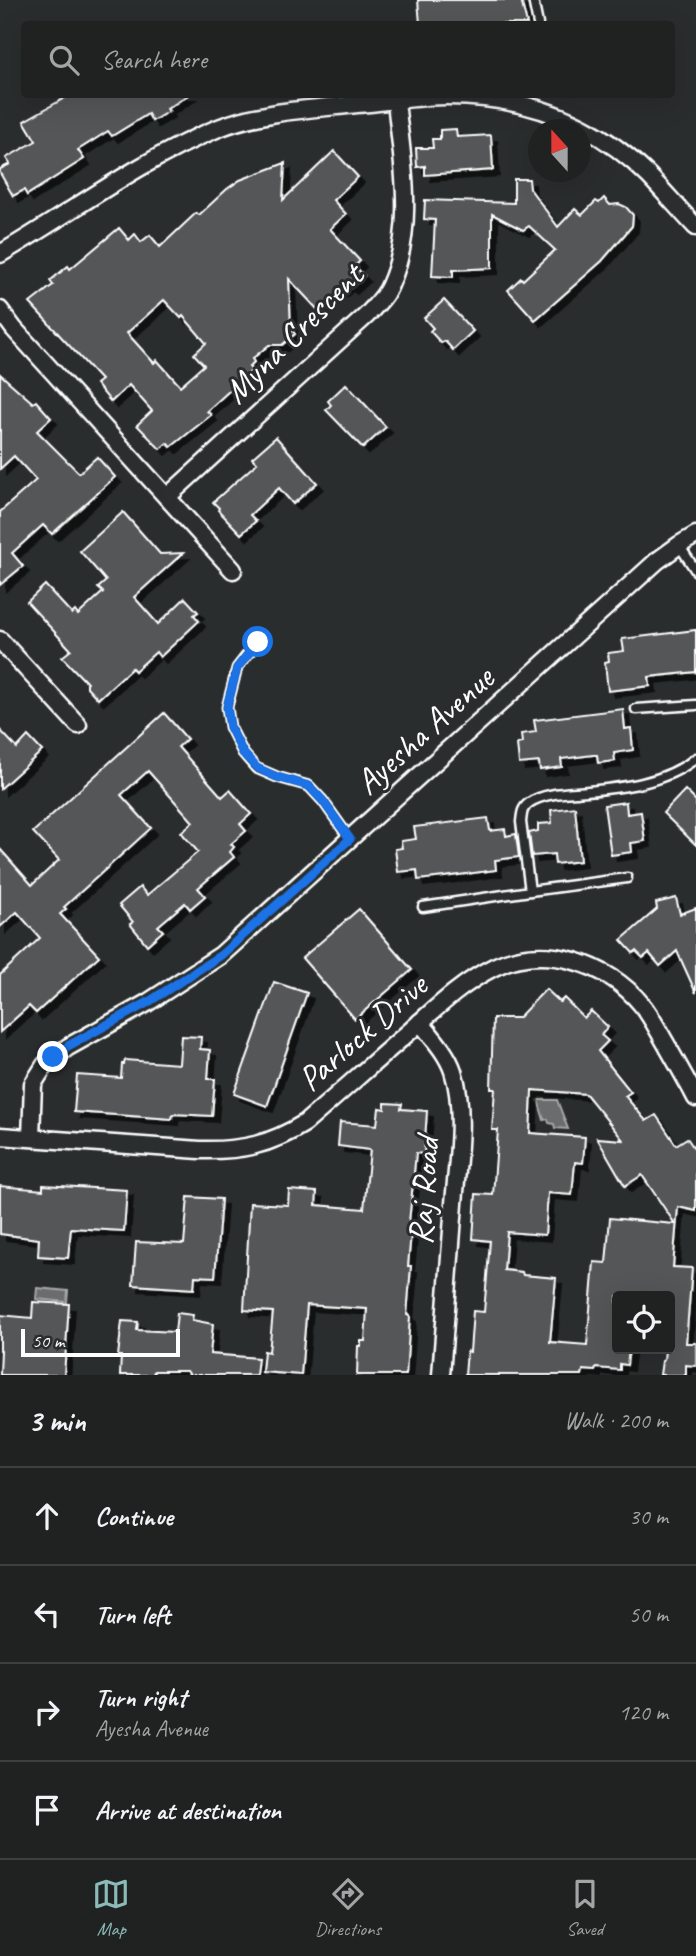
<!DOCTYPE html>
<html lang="en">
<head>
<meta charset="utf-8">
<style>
  body { margin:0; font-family:Caveat,sans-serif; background:#282a2a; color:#f1f3f6 }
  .controls { position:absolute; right:21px; bottom:21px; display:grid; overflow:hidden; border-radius:7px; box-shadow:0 7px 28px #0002 }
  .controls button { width:63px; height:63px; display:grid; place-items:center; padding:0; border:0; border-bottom:2px solid #3d3f40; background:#202222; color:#f1f3f6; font:35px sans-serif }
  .compass { position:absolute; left:528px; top:119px; width:63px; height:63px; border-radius:50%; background:#202222; box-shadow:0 7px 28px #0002; rotate:339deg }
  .scale { position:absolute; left:21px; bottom:18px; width:159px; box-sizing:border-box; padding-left:7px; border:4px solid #fff; border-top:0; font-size:19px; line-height:24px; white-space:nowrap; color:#fff; -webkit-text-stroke:5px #2a2d2e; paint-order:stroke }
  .stop { position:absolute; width:21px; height:21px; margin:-16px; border:5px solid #1a73e8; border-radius:50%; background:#fff }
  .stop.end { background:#1a73e8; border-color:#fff; box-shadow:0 2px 7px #0008 }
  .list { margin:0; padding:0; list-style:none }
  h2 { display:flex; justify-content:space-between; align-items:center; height:91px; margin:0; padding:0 28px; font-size:30px }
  h2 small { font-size:23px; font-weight:400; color:#a2a4a5 }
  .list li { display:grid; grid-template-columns:46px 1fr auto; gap:21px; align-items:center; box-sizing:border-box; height:98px; padding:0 28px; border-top:2px solid #3d3f40 }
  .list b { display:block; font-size:26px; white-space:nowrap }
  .list p { margin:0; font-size:23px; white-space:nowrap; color:#a2a4a5 }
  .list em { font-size:23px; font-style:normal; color:#a2a4a5 }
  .icon { flex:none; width:38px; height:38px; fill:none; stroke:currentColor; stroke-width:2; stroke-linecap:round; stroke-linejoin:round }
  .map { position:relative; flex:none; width:696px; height:1375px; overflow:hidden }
  .search { position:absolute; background:#202222; box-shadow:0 7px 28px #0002; left:21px; right:21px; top:21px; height:77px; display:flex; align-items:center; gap:18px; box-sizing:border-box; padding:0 24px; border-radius:7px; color:#a2a4a5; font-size:26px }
  .sheet { height:483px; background:#202222 }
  nav { display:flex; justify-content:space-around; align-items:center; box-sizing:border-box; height:98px; border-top:2px solid #3d3f40; background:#202222; font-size:19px; color:#a2a4a5 }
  nav a { display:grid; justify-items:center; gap:4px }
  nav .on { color:#8bbbb9 }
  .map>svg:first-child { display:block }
  .water { fill:#6a6c6d; stroke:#a6a7a7; stroke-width:2 }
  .building { fill:#555758; stroke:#fff; stroke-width:2; fill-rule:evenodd; filter:url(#shadow) }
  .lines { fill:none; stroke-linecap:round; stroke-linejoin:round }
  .service-casing { stroke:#fff; stroke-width:13 }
  .minor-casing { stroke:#fff; stroke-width:21 }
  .service { stroke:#2a2d2e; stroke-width:8 }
  .minor { stroke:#2a2d2e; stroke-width:16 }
  .route { stroke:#1a73e8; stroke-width:9 }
  .labels { text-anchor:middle; stroke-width:6; stroke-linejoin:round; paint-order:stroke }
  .street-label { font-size:35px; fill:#fff; stroke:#2a2d2e }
</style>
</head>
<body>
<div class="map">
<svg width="696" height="1375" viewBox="0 0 696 1375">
  <defs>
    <filter id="shadow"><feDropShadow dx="6" dy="6" stdDeviation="0" flood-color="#0009"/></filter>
  </defs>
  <rect width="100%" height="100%" fill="#2a2d2e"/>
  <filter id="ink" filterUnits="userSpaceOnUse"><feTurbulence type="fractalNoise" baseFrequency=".0143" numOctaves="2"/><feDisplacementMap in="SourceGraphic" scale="14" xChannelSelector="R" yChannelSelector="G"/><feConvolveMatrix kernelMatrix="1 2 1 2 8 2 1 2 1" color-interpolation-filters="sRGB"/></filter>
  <g filter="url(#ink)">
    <g class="water">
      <path d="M538,1100h19l11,29 -13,-1 -1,-4 -5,-1 -1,-4 -4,1z"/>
      <path d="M37,1288l31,3 -1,11 -31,-3z"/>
    </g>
    <g class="building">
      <path d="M418,0h103l6,24h-107z"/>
      <path d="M72,94h118l-23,15 2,2 -17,10 -4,-7 -36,22 -4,-5 -30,19 6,9 -57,36 -3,-5 -11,6 -13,-23v-4l10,-5 -4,-6 30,-17 -12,-20z"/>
      <path d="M456,129l1,8 34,-2 2,35 -68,5v-9l-8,1 -1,-19h17l-1,-9h8v-9z"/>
      <path d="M334,151l24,26 -25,23 13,14 -16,15 30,32 -5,5 9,10 -13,12 -4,-3 -28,26 -30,-32 2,50 4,5 -13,11h-13l-17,14 2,3 -5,5 3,3 -45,41 4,4 -40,32 -4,-4 -7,6 -23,-24 15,-14 -23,-26 -18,17 -15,-18 5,-4 -71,-77 23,-18 -3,-4 18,-15 2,3 49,-41 10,12 6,-6 6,8 9,-7 10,12 36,-34 3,2 28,-26 13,-9 45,-17 -2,37zM164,300l17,18 2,-2 23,27 -12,11 10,11 -24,21 -23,-26 -3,3 -27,-30z"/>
      <path d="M514,179h15l1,10 28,38 17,-18 7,6 14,-14 3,2 5,-5 6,7 9,-1 7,3 7,8 -1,11 -30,35 -67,59 -27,-30 13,-12 2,2 32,-30 -26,-24 -6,4 -31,-16v54l-39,2v7l-21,-1 3,-56 -11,-1 1,-19 89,3z"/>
      <path d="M444,300l29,31 -20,19 -8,-9 -4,2 -11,-12 3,-3 -9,-10z"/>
      <path d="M0,374l33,29 3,-2 15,17 -14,13 42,42 18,-16 18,20 -63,57 -9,-9 -31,28 11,13 -23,19v-73l36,-32 -22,-24 -14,13z"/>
      <path d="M346,384l40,43 -23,21 -37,-38 5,-5 -3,-4z"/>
      <path d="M276,437l41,46 -24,21 -14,-16 -29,27 6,6 -15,13 -23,-24 1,-2 -6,-6 44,-39 -5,-5z"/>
      <path d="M123,512l37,42 23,-1 -49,44 24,27 27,-26 13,14 -4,3 5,6 -39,36 -4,-5 -21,19 -3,-3 -34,31 -11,-12v-4l-25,-26 9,-7 -44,-48 18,-17 27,29 3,-3 3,4 25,-23 -5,-4 8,-7 -26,-30z"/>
      <path d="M696,630v42l-47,5 1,9 -42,5 -3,-29 4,-1 -1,-8 16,-2 -2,-12z"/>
      <path d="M623,709l2,20 6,-1 2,22 -19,3 1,8 -17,2 -1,-8h-4l-32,4 1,8 -22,3 -1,-8 -20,2 -2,-20 5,-1 -1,-9 15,-2 -2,-12z"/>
      <path d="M164,713l23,26 -9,8 44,50 8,-7 21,24 -11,10 6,7 -15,13 3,3 -4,5 4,5 -36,31 7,8 -15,13 -5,-6 -27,23 5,5 -16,14 -17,-21 3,-2 -14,-17 21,-18 7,8 51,-43 -17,-20 12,-10 -45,-51 -27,24 30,33 -87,79 2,2 -6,5 39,42 -63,57 -7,-7 -29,26v-57l40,-37 -23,-26 -17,15v-78l32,36 27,-25 -26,-28z"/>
      <path d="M0,730l17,18 11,-12 14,15 -42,38z"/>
      <path d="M685,790l11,11v44l-33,-32z"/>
      <path d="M626,802l1,12 14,-2 4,29 -14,2 1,9 -21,3 -7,-50z"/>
      <path d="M575,807l5,54 -25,3 -1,-10 -22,2 -3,-23 9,-2v-7l14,-1 -1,-13z"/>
      <path d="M488,818l2,13 15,-2 1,7 10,-2 3,23 -24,3 1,10 -52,7 -26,3 -1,-10 -19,2 -3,-23 7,-1 -1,-7 15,-2 -2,-12z"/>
      <path d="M676,898l4,16 16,-6v85l-19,-42 -17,15 -11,-13 -6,5 -7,-7 -3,2 -12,-13 36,-31 -1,-6z"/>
      <path d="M359,909l53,61 -57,49 -53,-61z"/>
      <path d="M274,982l33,11 -40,113 -33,-12z"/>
      <path d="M546,989l14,13 4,-4 20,20 7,-7 17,16 -7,8 7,6 -10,10 33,41 -6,4 21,25 10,-6 20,30 11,-7 9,13v60l-18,-4 -5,60 19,1 -6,75h10v23l-10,-1v10h-26l2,-14 2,-1 1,-11h5v-53h-53v53h12l-2,16 -7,-1v6l-24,-2 -1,3 -12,-1 -1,5h-117l2,-24 3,1 3,-41 11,1 6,-71 -17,-2 3,-45 17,1 5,-65h-6l3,-41h-4l2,-71h25zM532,1090l54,4 37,46 -26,-2 28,48 17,-11 33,49 -65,-6 -4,45 -12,-1 -7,83 -37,-3 6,-64 -33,-3 -1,-3 -18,-2 3,-38 38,3 3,-42 24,2 3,-33 8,1 2,-26 -55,-4z"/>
      <path d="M181,1036l20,1 -1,12 10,1 -2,29h7l-3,37 -39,-2 -1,5 -98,-7 3,-37 44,3 1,-14h2l1,-4 54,4z"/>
      <path d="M385,1103l17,1 -1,5 26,2 -3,43 -8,-1 -8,79 3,1 -3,33h3l-4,49 3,1 -4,59h-49l1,-29h3v-5h4l2,-32 -60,-4 -6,70 -39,-3 2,-21 5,1 4,-40 -29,-2 6,-107 38,2 1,-15 28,2 -1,13 48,4 6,-59 -32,-4 2,-24 37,3 2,-17 6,1z"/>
      <path d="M43,1185l84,5 -3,41 -53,-3 -3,30 -30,-2 1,-17 -39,-5v-48l43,4z"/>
      <path d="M188,1197l33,2 -6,78 -20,-1 -1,13 -61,-4 3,-43 48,2z"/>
      <path d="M33,1302l36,2 -5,71h-64l1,-24 -1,-1v-35l32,3z"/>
      <path d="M177,1313l16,2 -1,5 21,4 -3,30 48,4 -2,17h-66l-3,-4h-33l-1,4h-33l1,-19h-3l4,-35 16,1 -1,8 38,2z"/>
    </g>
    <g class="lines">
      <defs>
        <g id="service">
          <path d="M533,0l5,24"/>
          <path d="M679,545l17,26"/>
          <path d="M258,641l-21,27 -10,39 3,20 13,26 13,15 21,9 32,9 14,15 27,38"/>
          <path d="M636,709l60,-4"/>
          <path d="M530,891l97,-13"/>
          <path d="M423,907l107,-16 -9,-69c1,-9 1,-14 8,-19 13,-9 32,-10 48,-11 41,-4 86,-7 119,-34"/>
        </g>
        <g id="minor">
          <path d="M0,254c72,-42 139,-93 216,-125 44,-18 95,-20 141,-25 30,-2 61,-8 90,-8 78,0 146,24 202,80 16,17 31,34 47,51"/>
          <path d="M0,310l14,19 219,241"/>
          <path d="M167,497l200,-182c8,-9 19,-19 23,-30 26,-58 12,-124 6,-184"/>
          <path d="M0,640l78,85"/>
          <path d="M420,1022c12,15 27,31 33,49 13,40 4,92 1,133 -4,57 -9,114 -13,171"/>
          <path d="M0,1136l200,14c41,1 70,-5 105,-27 35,-30 69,-61 104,-91 26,-23 53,-49 85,-65 50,-25 114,-4 148,38 9,11 16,25 23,37 10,18 21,37 31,56"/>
          <path d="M31,1137l2,-53 12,-19 23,-18 79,-44 74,-48 436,-394 22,-16 17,-10"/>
        </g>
      </defs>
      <use href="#service" class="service-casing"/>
      <use href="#minor" class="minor-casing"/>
      <use href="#service" class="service"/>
      <use href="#minor" class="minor"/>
    </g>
  </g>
  <g class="lines" filter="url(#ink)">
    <path class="route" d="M53,1057l15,-11 79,-43 74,-48 129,-116 -27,-38 -14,-15 -32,-9 -20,-9 -14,-15 -13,-26 -3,-20 10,-39 21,-26"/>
  </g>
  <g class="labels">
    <g class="street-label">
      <text transform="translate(293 333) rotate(-45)" y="12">Myna Crescent</text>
      <text transform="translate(424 730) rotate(-42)" y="12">Ayesha Avenue</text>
      <text transform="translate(362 1032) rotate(-41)" y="12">Parlock Drive</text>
      <text transform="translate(423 1191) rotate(-86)" y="12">Raj Road</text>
    </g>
  </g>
</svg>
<div class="controls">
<button><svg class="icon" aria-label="locate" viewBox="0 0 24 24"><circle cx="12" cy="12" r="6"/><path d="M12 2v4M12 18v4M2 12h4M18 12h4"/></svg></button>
</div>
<svg class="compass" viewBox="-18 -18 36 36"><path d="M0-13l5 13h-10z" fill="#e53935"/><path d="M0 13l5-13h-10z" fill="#a2a4a5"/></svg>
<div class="scale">50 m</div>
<div class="stop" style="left:258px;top:642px"></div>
<div class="stop end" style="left:53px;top:1057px"></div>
<div class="search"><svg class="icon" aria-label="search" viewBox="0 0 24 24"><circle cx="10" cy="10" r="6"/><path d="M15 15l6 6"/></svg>Search here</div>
</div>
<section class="sheet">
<h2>3 min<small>Walk · 200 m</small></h2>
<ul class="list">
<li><svg class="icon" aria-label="ahead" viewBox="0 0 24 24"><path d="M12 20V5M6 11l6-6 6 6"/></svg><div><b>Continue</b></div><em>30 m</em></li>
<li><svg class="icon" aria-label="left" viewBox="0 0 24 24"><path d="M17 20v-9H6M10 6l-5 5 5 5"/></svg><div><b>Turn left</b></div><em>50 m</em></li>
<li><svg class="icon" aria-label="right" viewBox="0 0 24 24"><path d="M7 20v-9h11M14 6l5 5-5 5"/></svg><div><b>Turn right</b><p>Ayesha Avenue</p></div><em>120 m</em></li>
<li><svg class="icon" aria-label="arrive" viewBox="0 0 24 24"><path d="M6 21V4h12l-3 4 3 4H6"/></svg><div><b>Arrive at destination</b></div></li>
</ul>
</section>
<nav>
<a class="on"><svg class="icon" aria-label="map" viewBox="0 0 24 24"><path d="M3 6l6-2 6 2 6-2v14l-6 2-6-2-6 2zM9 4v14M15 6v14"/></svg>Map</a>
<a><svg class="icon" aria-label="directions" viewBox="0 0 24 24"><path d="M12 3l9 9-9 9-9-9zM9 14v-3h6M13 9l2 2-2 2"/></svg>Directions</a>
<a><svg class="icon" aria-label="saved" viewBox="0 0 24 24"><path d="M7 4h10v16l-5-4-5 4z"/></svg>Saved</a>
</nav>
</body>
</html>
